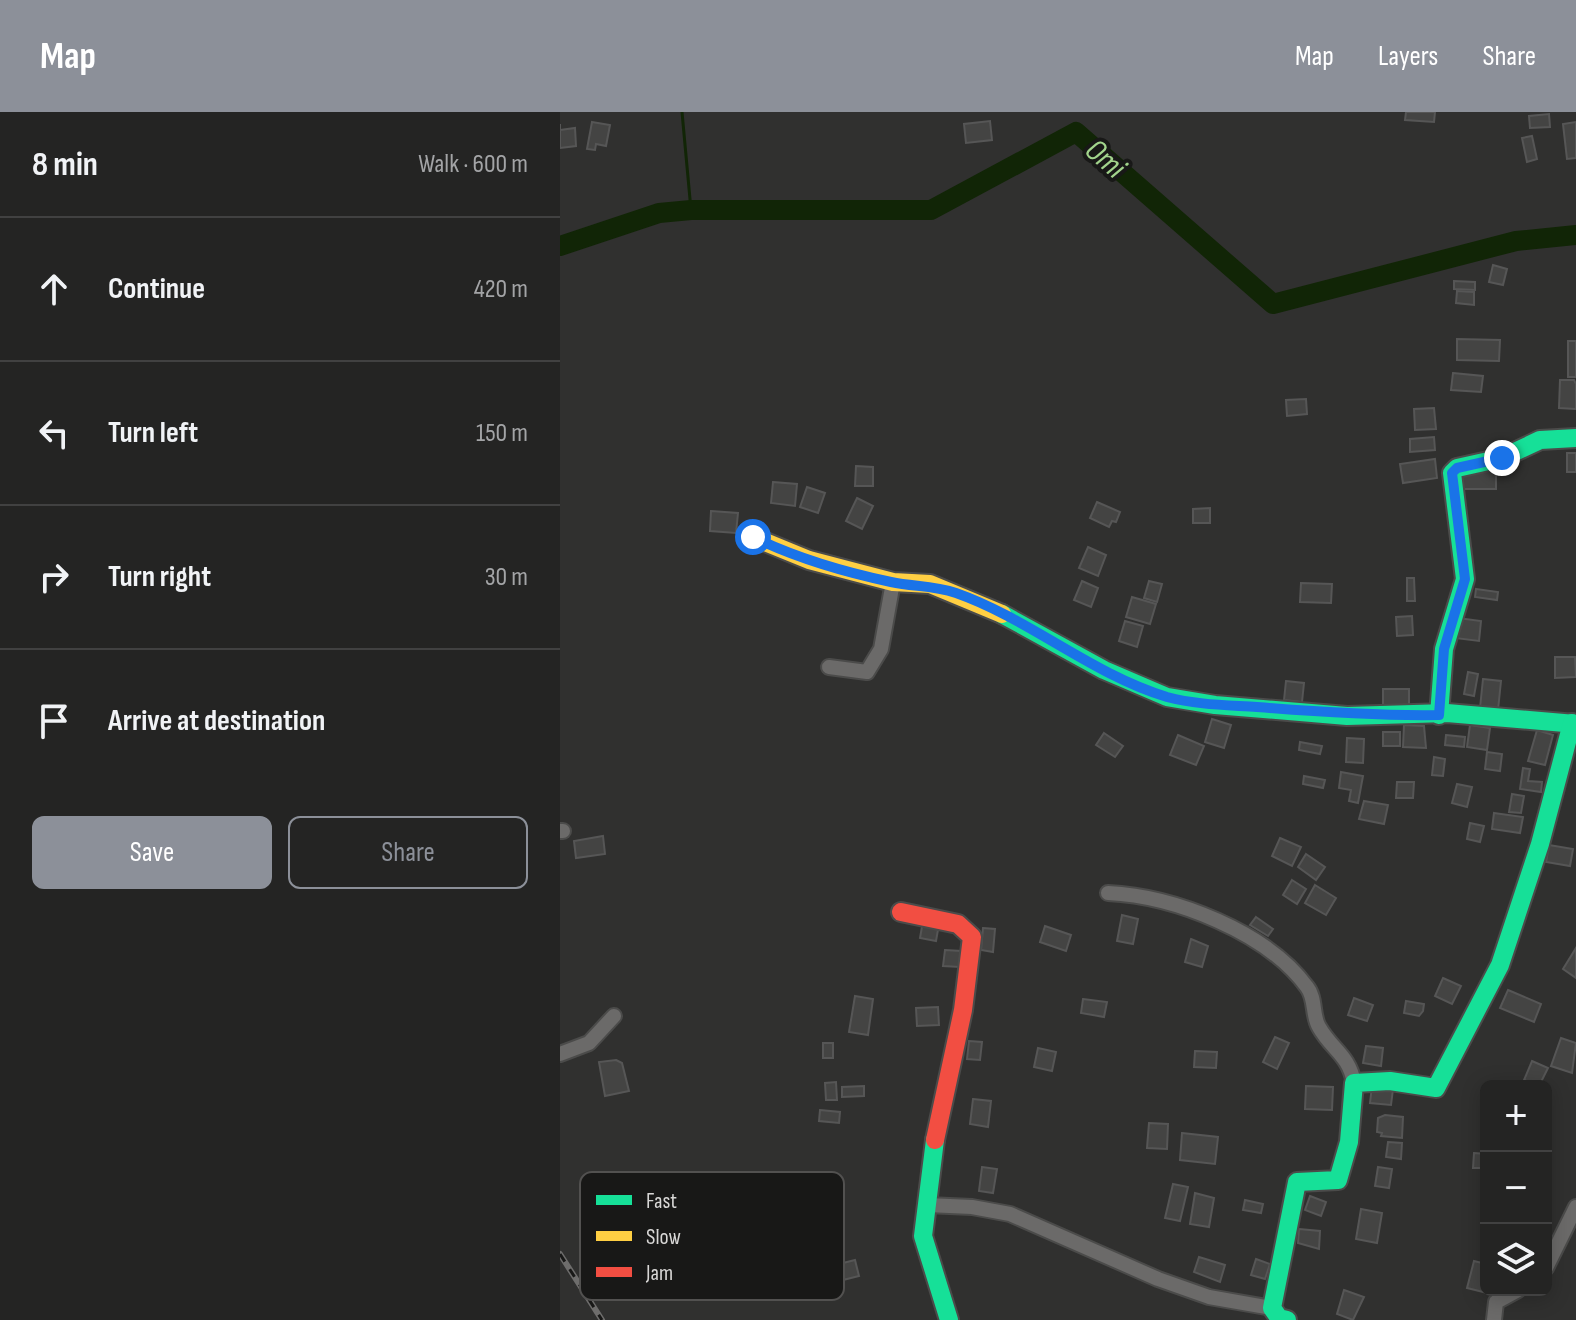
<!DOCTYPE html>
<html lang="en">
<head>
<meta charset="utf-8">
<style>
  body { margin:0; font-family:"Sofia Sans Condensed",sans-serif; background:#303030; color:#f1f3f6 }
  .controls { position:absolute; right:24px; bottom:24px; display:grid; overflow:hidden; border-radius:12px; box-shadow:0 4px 20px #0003 }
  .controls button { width:72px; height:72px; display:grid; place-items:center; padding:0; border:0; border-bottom:2px solid #414141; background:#242423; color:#f1f3f6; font:40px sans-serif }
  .stop { position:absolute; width:24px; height:24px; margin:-18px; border:6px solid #1a73e8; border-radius:50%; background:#fff }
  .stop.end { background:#1a73e8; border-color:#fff; box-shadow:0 2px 8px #0008 }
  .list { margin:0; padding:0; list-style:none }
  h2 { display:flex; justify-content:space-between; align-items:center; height:104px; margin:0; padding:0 32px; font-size:34px }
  h2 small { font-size:26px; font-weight:400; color:#a3a4a6 }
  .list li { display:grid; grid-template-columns:52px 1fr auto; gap:24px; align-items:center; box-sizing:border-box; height:144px; padding:0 32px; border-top:2px solid #414141 }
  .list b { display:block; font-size:30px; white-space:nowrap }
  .list em { font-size:26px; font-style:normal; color:#a3a4a6 }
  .actions { display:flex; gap:16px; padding:24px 32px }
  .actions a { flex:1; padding:18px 0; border:2px solid #8c9099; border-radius:12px; text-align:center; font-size:28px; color:#8c9099 }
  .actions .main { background:#8c9099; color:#fff }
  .icon { flex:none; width:44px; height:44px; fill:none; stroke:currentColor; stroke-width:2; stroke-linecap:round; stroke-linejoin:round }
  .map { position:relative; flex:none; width:1016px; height:1208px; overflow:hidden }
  header { display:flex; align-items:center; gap:48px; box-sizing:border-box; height:112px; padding:0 40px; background:#8c9099; color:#fff }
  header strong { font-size:38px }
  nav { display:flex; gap:44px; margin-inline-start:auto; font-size:28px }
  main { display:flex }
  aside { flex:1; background:#242423 }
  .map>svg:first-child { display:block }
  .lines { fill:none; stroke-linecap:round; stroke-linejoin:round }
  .stream { stroke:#112506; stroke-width:3 }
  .river { stroke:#112506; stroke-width:20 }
  .building { fill:#444443; stroke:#565656; stroke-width:2 }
  .street-casing { stroke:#4b4b4a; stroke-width:18 }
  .fast-casing { stroke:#4b4b4a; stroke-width:22 }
  .slow-casing { stroke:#4b4b4a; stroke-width:22 }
  .jam-casing { stroke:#4b4b4a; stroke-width:22 }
  .street { stroke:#6b6a69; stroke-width:14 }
  .fast { stroke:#16e098; stroke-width:18 }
  .slow { stroke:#ffcf43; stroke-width:18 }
  .jam { stroke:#f24e42; stroke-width:18 }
  .rail-casing { stroke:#6e6d6c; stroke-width:6 }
  .rail { stroke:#181817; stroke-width:3; stroke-dasharray:9; stroke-linecap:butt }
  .route { stroke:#1a73e8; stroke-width:10 }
  .labels { text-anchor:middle; stroke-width:8; stroke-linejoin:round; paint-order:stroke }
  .water-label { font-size:32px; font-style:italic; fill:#a2d48c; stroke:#181817 }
  .key { fill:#181817; stroke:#525150; stroke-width:2 }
  .key-label { font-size:22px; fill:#d8d7d6 }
</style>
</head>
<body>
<header>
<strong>Map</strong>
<nav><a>Map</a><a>Layers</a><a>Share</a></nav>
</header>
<main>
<aside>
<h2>8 min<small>Walk · 600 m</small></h2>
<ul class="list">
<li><svg class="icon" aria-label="ahead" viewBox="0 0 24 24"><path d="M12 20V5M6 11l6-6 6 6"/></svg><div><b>Continue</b></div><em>420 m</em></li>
<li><svg class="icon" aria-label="left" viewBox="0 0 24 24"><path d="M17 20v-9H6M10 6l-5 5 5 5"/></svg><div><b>Turn left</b></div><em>150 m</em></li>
<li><svg class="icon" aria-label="right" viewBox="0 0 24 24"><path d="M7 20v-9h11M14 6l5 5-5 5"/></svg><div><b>Turn right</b></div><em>30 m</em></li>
<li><svg class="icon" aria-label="arrive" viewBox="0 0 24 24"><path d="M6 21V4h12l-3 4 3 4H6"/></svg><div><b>Arrive at destination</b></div></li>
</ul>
<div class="actions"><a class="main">Save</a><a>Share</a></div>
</aside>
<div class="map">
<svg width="1016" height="1208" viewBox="0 0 1016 1208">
  <rect width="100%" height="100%" fill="#30302f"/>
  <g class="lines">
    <path class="stream" d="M122,0l9,98"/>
    <path class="river" d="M0,134l99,-33 32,-3h240l145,-78 197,172 243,-63 60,-6"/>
  </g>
  <g class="building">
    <path d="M846,0h29l-1,10 -29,-2z"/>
    <path d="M989,2l1,13 -20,1 -1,-12z"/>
    <path d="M430,9l2,19 -26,3 -2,-19z"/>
    <path d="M32,10l18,3 -4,21 -10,-2 -1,6 -8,-1z"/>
    <path d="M1016,10v36l-9,1 -4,-35z"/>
    <path d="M0,12v6l15,-2 1,18 -16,2z"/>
    <path d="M972,24l5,23 -10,3 -5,-24z"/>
    <path d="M933,153l14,4 -4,16 -14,-3z"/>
    <path d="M894,169l21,1v8l-21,-1z"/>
    <path d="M897,179l17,1v13l-18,-2z"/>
    <path d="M897,227l43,1 -1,21 -42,-1z"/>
    <rect x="1008" y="229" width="8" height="36"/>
    <path d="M893,261l30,3 -2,16 -30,-2z"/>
    <path d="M1000,268h14l2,4v25l-17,-1z"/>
    <path d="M746,287l1,15 -20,2 -1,-16z"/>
    <path d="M874,296l2,21 -21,1 -1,-21z"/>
    <path d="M874,325l1,13 -25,2v-13z"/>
    <rect x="1007" y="341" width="9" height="19"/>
    <path d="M875,347l2,19 -34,5 -3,-19z"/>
    <path d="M296,354l17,1v19h-18z"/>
    <rect x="902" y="358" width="34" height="19"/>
    <path d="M213,370l24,2 -2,22 -24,-3z"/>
    <path d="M247,375l18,6 -7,20 -18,-6z"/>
    <path d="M297,386l16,8 -11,23 -16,-8z"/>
    <path d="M537,390l23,10 -4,10 -4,-1 -3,6 -19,-9z"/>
    <path d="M650,396v15h-17v-14z"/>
    <path d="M151,399l27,2 -2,20 -26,-2z"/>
    <path d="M528,435l18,8 -8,21 -19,-8z"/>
    <path d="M847,466h7l1,23h-8z"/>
    <path d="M522,469l16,7 -7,19 -17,-7z"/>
    <path d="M589,469l13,3 -5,18 -13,-4z"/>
    <path d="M741,471l31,1 -1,19 -31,-1z"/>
    <path d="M916,477l22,3 -1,8 -22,-3z"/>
    <path d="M572,485l24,7 -6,20 -24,-7z"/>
    <path d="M852,504l1,19 -16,1 -1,-19z"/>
    <path d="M898,506l23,3 -2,20 -24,-3z"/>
    <path d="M565,509l18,5 -6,21 -18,-6z"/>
    <path d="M995,545h20l1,20 -21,1z"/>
    <path d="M908,560l10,2 -4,22 -10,-2z"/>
    <path d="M923,567l18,2 -3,29 -18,-2z"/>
    <path d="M726,569l18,2 -2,19 -18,-2z"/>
    <rect x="823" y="577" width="26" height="19"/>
    <path d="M652,607l19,6 -7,23 -19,-6z"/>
    <path d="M844,613l20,1 2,22 -23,-1z"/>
    <path d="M910,613l20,3 -3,22 -20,-3z"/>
    <path d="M977,618l16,5 -8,30 -17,-4z"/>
    <rect x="823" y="620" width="17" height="14"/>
    <path d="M544,621l19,13 -8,11 -19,-12z"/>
    <path d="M618,623l26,11 -8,19 -26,-10z"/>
    <path d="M886,623l19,2 -1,10 -19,-2z"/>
    <path d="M787,626l17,1 -1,24 -17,-1z"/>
    <path d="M740,630l22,4 -2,8 -21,-4z"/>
    <path d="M927,640l15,2 -2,17 -15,-2z"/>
    <path d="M874,645l11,2 -2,17 -11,-1z"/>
    <path d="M963,656l7,1 -2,12 14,1 -1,10 -21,-3z"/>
    <path d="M781,660l22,4 -5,27 -9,-2 2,-11 -12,-2z"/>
    <path d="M744,664l21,4 -2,8 -20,-4z"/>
    <path d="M837,670h17l-1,16h-17z"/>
    <path d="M897,672l15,3 -5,20 -15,-4z"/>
    <path d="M952,682l12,2 -3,17 -12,-1z"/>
    <path d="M804,689l24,4 -4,19 -25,-5z"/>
    <path d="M934,701l29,4 -3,16 -28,-4z"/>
    <path d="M910,711l14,3 -4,16 -13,-3z"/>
    <path d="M43,724l2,18 -29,4 -2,-17z"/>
    <path d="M720,726l21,9 -9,19 -20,-10z"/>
    <path d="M989,733l24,4 -3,17 -24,-4z"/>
    <path d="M746,742l19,13 -9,13 -18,-13z"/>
    <path d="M732,768l14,9 -9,15 -14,-9z"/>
    <path d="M755,773l21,13 -10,17 -21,-12z"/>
    <path d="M562,803l16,4 -5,25 -16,-3z"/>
    <path d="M696,805l17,12 -5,7 -18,-11z"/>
    <path d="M363,809l16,3 -3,17 -16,-3z"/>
    <path d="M485,814l26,9 -5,16 -26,-9z"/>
    <path d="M423,816l12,1 -2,23 -12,-2z"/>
    <path d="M631,827l17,7 -6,21 -17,-5z"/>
    <path d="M1016,836v30l-13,-9z"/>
    <path d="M385,838l16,1 -1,16 -17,-1z"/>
    <path d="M883,866l18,8 -9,18 -17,-8z"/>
    <path d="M948,878l33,14 -7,18 -34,-14z"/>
    <path d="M295,884l18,3 -5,36 -19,-3z"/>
    <path d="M794,886l19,7 -6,16 -19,-6z"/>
    <path d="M523,887l24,3 -3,15 -23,-4z"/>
    <path d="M846,889l18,3 -1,7 -4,5 -15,-3z"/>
    <path d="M378,895l1,18 -22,1 -1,-18z"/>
    <path d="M715,925l14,6 -12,26 -14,-7z"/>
    <path d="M1001,926l15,5 -4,30 -21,-7z"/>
    <path d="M409,929l13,1 -2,18 -13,-1z"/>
    <rect x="263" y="931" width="10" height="15"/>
    <path d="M806,934l17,2 -2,18 -18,-3z"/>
    <path d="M478,936l18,4 -4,19 -18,-4z"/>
    <path d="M635,939l22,1 -1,16 -22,-1z"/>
    <path d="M56,948l6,3 7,28 -24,5 -6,-34z"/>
    <path d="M972,949l16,7 -9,18 -15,-6z"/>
    <path d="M276,970l1,18h-11l-1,-17z"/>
    <path d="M304,974v10l-22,1v-10z"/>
    <path d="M746,974l27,1 -1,23 -27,-1z"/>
    <path d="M812,974l21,3 -2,16 -21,-2z"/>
    <path d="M413,987l18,2 -3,26 -18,-3z"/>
    <path d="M260,998l20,2 -1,11 -20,-2z"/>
    <path d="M825,1003l18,2 -1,21 -21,-2 1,-3 -5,-1 1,-14z"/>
    <path d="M589,1011l19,1 -1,25 -20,-1z"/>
    <path d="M622,1021l36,4 -3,27 -35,-4z"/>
    <path d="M828,1030l14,1 -1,16 -15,-2z"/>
    <path d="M914,1041l12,1v14h-13z"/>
    <path d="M422,1055l15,2 -4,24 -14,-2z"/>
    <path d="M818,1055l14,2 -3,19 -14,-2z"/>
    <path d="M613,1072l15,3 -8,34 -15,-3z"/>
    <path d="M635,1081l19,5 -5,29 -19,-3z"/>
    <path d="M750,1084l16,6 -5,14 -16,-6z"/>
    <path d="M685,1088l18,4 -2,9 -18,-3z"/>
    <path d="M801,1097l21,4 -5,30 -21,-4z"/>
    <path d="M739,1117l21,2 -1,18 -21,-6z"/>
    <path d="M639,1145l26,8 -5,17 -26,-10z"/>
    <path d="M696,1147l14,5 -5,15 -14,-4z"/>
    <path d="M295,1148l4,16 -20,5 -4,-16z"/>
    <path d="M914,1149l12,3 1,29 -20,-5z"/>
    <path d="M784,1178l20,7 -11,23 -16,-6z"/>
  </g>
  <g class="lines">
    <defs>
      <g id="street">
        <path d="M269,555l38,5 14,-23 12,-67"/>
        <path d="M0,719h3"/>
        <path d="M548,781c66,3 159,39 199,94 9,11 5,29 12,40 13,23 30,28 35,56"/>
        <path d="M0,942l29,-11 25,-27"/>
        <path d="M367,1093l45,2 38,7 148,65 51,18 63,11"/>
        <path d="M986,1156l30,-61"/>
        <path d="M934,1208l2,-18 22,-12"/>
      </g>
      <g id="fast">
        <path d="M442,502l102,56 63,27 48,8 132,11 100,-3 129,11"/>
        <path d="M879,603l5,-66 21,-70 -13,-106 5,-5 45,-10 38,-18 36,-2"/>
        <path d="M375,1028l-12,96 26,84"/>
        <path d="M727,1208l-8,-2 -7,-10 25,-126 41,-2 11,-38 5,-59 36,-2 46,7 64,-123 40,-121 32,-121"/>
      </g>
      <path id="slow" d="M193,425l56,23 84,22 37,2 72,30"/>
      <path id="jam" d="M341,800l57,12 14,13 -9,73 -28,130"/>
    </defs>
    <use href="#street" class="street-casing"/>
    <use href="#fast" class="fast-casing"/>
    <use href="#slow" class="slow-casing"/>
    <use href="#jam" class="jam-casing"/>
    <use href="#street" class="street"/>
    <use href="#fast" class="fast"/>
    <use href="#slow" class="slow"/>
    <use href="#jam" class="jam"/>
    <defs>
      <path id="rail" d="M0,1142l42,66"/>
    </defs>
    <use href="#rail" class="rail-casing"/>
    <use href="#rail" class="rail"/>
  </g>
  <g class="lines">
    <path class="route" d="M193,425c43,21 91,35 138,45 23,5 41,3 65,11 74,26 135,81 211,104 30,8 60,8 90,10 61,5 120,9 182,8l5,-66 21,-70 -13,-106 5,-5 45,-10"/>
  </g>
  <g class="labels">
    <g class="water-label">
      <text transform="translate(546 46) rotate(41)" y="11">Omi</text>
    </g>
  </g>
  <rect x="20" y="1060" width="264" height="128" rx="12" class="key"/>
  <rect x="36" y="1083" width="36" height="10" fill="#16e098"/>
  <rect x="36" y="1119" width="36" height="10" fill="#ffcf43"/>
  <rect x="36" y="1155" width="36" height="10" fill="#f24e42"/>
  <g class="key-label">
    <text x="86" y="1096">Fast</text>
    <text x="86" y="1132">Slow</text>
    <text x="86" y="1168">Jam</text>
  </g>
</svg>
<div class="controls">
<button>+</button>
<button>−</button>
<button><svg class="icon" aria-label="layers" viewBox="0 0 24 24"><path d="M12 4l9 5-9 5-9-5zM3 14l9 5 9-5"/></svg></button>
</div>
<div class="stop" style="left:193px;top:425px"></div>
<div class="stop end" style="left:942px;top:346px"></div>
</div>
</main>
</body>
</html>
